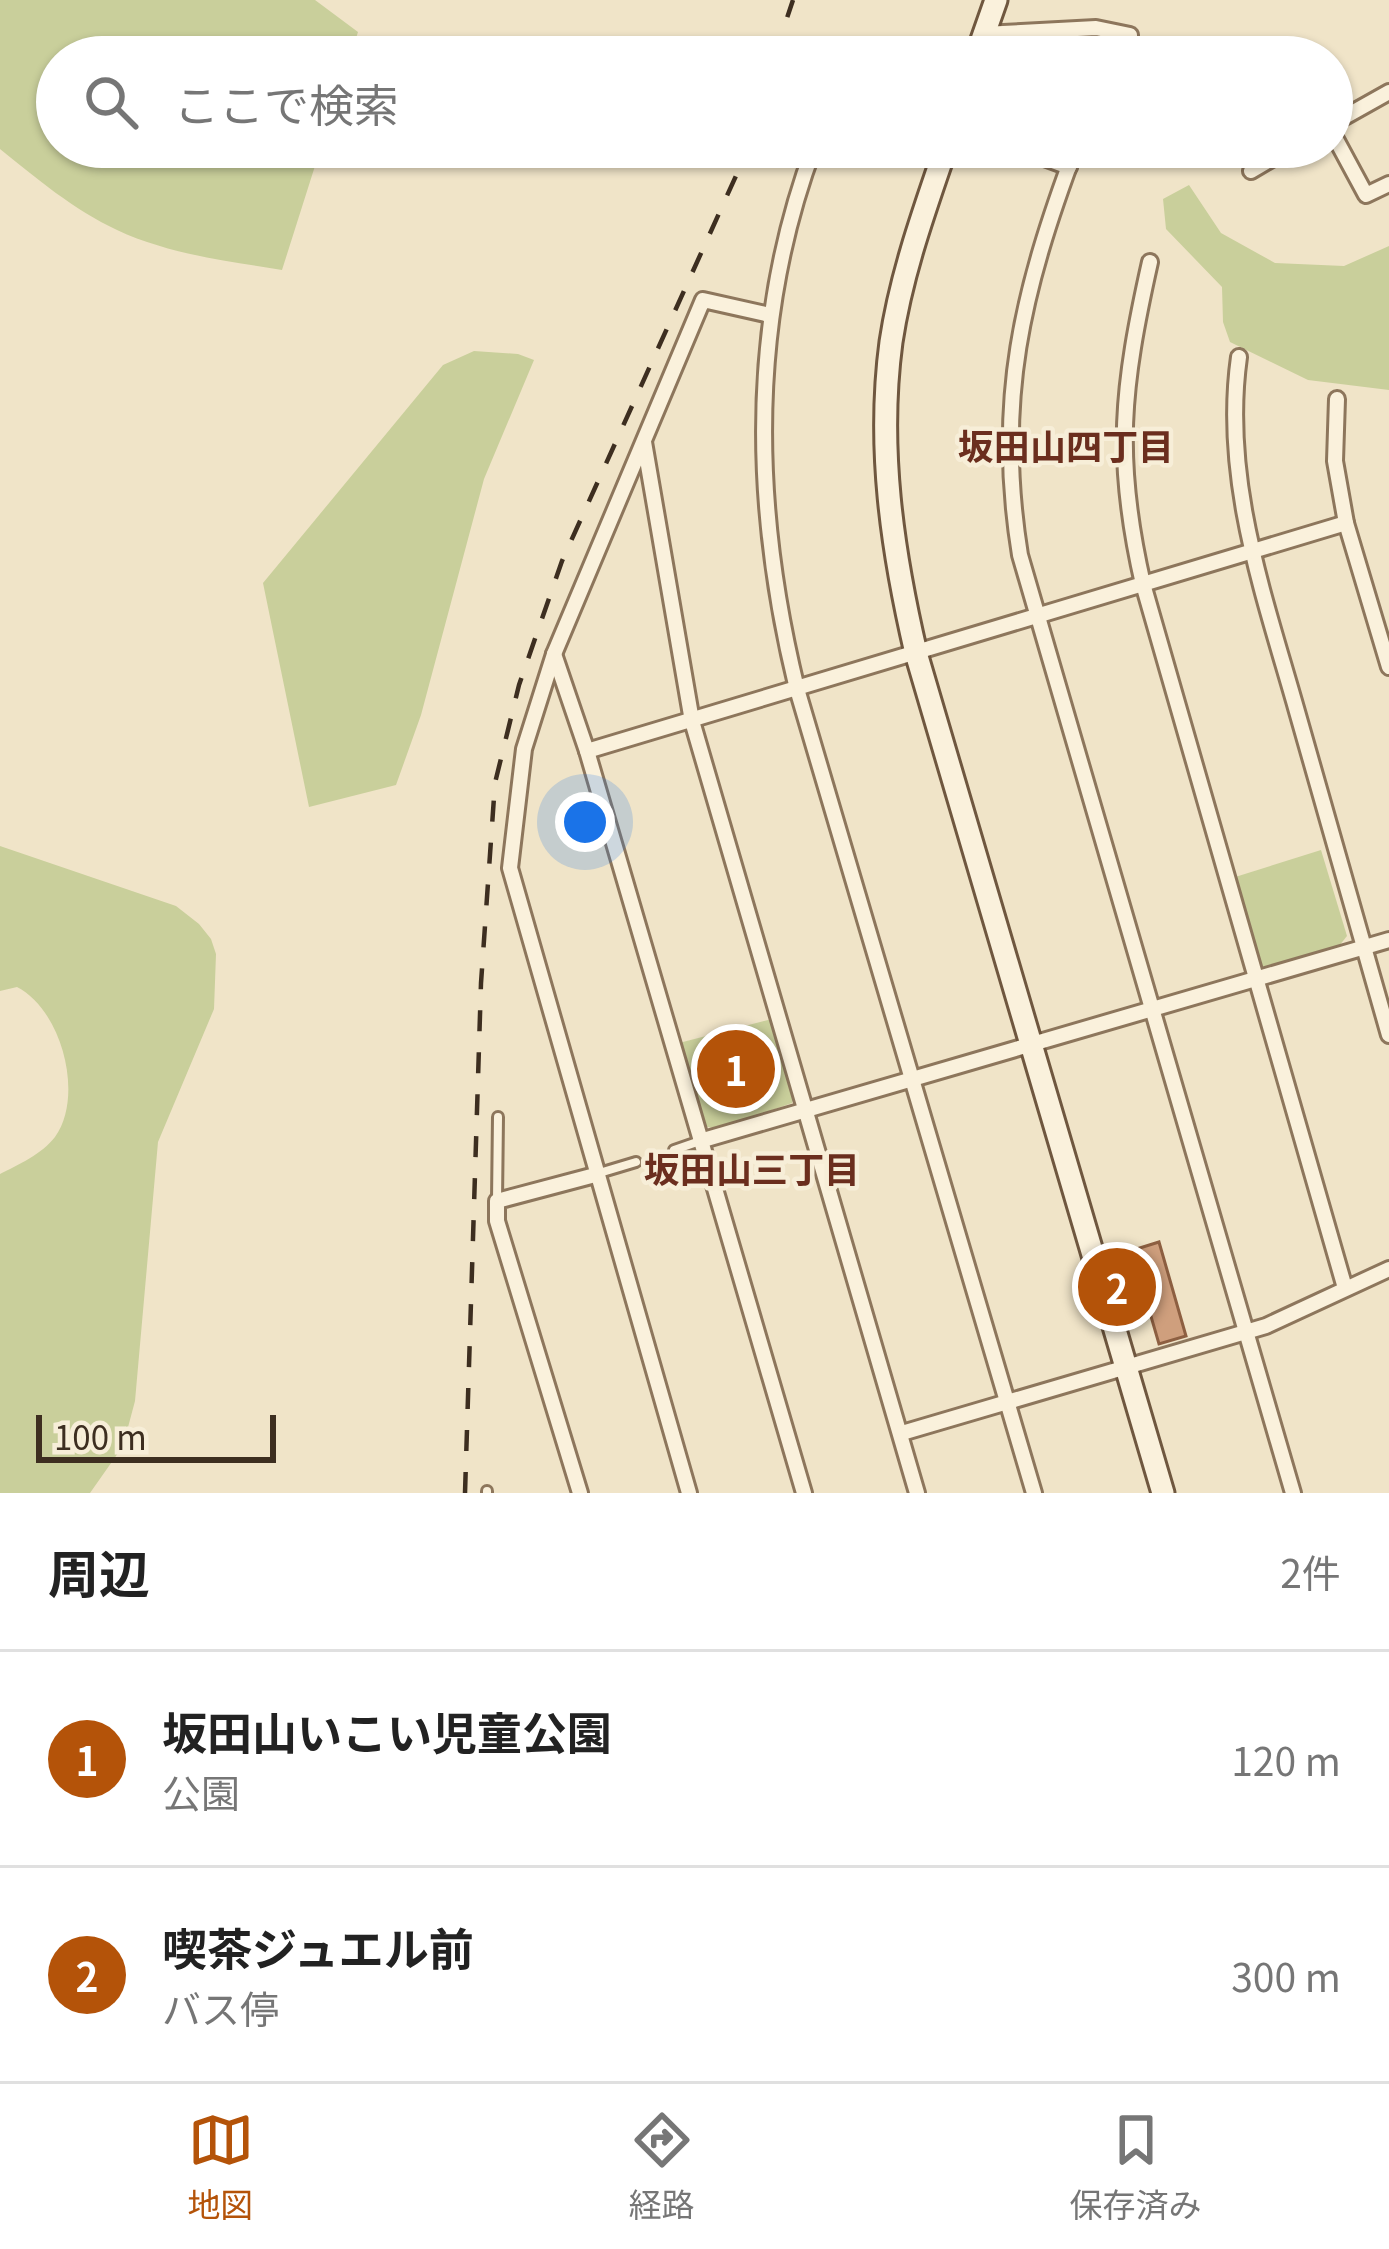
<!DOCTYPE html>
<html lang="ja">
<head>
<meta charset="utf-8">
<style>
  body { margin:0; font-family:Georgia,"Noto Sans JP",serif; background:#f2f2f2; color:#222 }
  .scale { position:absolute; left:36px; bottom:30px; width:240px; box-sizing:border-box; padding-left:12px; border:6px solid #3d2e20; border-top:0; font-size:33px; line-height:42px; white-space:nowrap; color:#3d2e20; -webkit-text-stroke:9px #f7eed8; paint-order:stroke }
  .you { position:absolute; left:585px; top:822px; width:42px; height:42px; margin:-30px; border:9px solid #fff; border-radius:50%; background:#1a73e8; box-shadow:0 0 0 18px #1a73e833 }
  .badge { display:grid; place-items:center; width:78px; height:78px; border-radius:50%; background:#b45309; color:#fff; font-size:39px; font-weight:700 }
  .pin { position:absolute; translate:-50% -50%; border:6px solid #fff; box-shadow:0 3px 12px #0006 }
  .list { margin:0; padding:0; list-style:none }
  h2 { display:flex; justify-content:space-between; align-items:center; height:156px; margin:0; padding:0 48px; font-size:51px }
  h2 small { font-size:39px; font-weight:400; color:#767676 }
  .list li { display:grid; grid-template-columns:78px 1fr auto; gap:36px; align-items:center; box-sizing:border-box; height:216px; padding:0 48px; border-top:3px solid #e0e0e0 }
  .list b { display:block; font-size:45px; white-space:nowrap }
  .list p { margin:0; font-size:39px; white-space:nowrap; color:#767676 }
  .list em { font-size:39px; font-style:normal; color:#767676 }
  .icon { flex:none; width:66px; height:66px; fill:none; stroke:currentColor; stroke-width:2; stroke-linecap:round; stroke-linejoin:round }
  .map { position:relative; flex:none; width:1389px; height:1493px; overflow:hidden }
  .search { position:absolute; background:#fff; box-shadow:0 3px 9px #0004; left:36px; right:36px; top:36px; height:132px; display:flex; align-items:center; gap:30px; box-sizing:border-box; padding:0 42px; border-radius:66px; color:#767676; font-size:45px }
  .sheet { height:588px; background:#fff }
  nav { display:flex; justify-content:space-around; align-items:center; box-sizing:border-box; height:168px; border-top:3px solid #e0e0e0; background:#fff; font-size:33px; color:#767676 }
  nav a { display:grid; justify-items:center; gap:6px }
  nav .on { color:#b45309 }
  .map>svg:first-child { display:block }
  .green { fill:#c9cf9b }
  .building { fill:#cf9f7d; stroke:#8d5f41; stroke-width:3 }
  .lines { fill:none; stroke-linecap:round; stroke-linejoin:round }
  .lane-casing { stroke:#8d765c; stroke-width:14 }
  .street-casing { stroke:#8d765c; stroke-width:20 }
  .secondary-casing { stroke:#6f573f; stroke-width:27 }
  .lane { stroke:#faf1dc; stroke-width:8 }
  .street { stroke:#faf1dc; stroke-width:14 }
  .secondary { stroke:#faf1dc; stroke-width:21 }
  .rail { stroke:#3d2e20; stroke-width:4.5; stroke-dasharray:21 21; stroke-linecap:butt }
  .labels { text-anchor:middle; stroke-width:9; stroke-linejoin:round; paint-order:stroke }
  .neighbourhood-label { font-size:36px; font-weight:bold; fill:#6b2e1e; stroke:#f7eed8 }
</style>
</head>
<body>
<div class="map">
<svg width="1389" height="1493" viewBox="0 0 1389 1493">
  <rect width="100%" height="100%" fill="#f0e4c8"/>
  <g class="green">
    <path d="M0,0h315l43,32 -8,25h-293v90h264l-39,123c-55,-9 -114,-16 -165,-40 -43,-20 -81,-52 -117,-81z"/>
    <path d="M1189,185l32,48 54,30 69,3 45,-20v144l-81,-10 -78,-38 -7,-20 -1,-35 -56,-58 -3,-30z"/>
    <path d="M474,351l44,3 16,6 -50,119 -63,236 -25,70 -87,22 -46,-224 180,-218z"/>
    <path d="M0,846l176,60 23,18 12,15 5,15 -2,55 -56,133 -23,259 -12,45 -33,47h-90v-319c18,-9 42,-20 55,-37 30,-42 6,-128 -38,-150l-17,4z"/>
    <path d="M1321,850l26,86 -8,10 -75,21 -10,-7 -22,-82z"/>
    <path d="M772,1019l22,75 -2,9 -74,26 -15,-3 -24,-83z"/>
  </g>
  <path class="building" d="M1159,1242l27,94 -27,8 -11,-38 -12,1 -5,-18 9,-3 -10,-35z"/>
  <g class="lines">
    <defs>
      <g id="lane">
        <path d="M674,1150l26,-9"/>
        <path d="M596,1174l40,-12"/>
        <path d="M497,1200l1,-83"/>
        <path d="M487,1493v-2"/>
      </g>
      <g id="street">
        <path d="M983,34l113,-6 34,7"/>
        <path d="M1332,124l57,-32"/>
        <path d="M1332,132l34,63 23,-11"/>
        <path d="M814,147c-66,176 -61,362 -17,542l237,804"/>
        <path d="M1014,147l55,20"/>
        <path d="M1076,147c-54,144 -81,254 -56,408l273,938"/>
        <path d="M1251,171l41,-24"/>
        <path d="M1150,262c-28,125 -36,196 -7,322l202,704"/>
        <path d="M1239,357c-17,121 24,235 57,351 32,109 63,218 93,327"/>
        <path d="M1337,399l-2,62 11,62 43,144"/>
        <path d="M644,442l48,279 225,772"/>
        <path d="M554,654l33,97 217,742"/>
        <path d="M587,751l759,-228"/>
        <path d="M700,1141l689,-201"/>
        <path d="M902,1433l364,-107 123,-57"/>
        <path d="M580,1493l-83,-272v-20l98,-26"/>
        <path d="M689,1493l-179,-625 14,-119 30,-95 149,-354 67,15"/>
      </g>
      <g id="secondary">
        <path d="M976,57l20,-57"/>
        <path d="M946,147c-22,64 -45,128 -55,195 -14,105 1,208 25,311l247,840"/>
      </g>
    </defs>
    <use href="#lane" class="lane-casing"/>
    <use href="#street" class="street-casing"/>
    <use href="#secondary" class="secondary-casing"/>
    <use href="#lane" class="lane"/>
    <use href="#street" class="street"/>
    <use href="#secondary" class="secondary"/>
    <g class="rail">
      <path d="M774,57l19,-57"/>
      <path d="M465,1493l16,-510 14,-200 24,-98 43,-124 187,-414"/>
    </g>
  </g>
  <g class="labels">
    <g class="neighbourhood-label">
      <text x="1066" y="460">坂田山四丁目</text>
      <text x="752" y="1183">坂田山三丁目</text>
    </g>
  </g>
</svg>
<div class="scale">100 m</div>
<div class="you"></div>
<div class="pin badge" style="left:736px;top:1069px">1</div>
<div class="pin badge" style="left:1117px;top:1287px">2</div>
<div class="search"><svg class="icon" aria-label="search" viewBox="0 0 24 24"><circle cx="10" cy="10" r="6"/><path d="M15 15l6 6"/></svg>ここで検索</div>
</div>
<section class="sheet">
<h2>周辺<small>2件</small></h2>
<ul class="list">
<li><span class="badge">1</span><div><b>坂田山いこい児童公園</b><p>公園</p></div><em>120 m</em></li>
<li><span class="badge">2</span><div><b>喫茶ジュエル前</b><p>バス停</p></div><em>300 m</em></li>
</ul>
</section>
<nav>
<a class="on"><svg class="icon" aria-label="map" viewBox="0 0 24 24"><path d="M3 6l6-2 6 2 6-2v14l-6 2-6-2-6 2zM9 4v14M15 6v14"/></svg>地図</a>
<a><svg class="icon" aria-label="directions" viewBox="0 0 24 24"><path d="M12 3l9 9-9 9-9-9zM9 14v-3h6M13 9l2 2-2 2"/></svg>経路</a>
<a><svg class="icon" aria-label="saved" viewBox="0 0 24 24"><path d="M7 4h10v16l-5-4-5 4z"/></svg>保存済み</a>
</nav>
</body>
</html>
